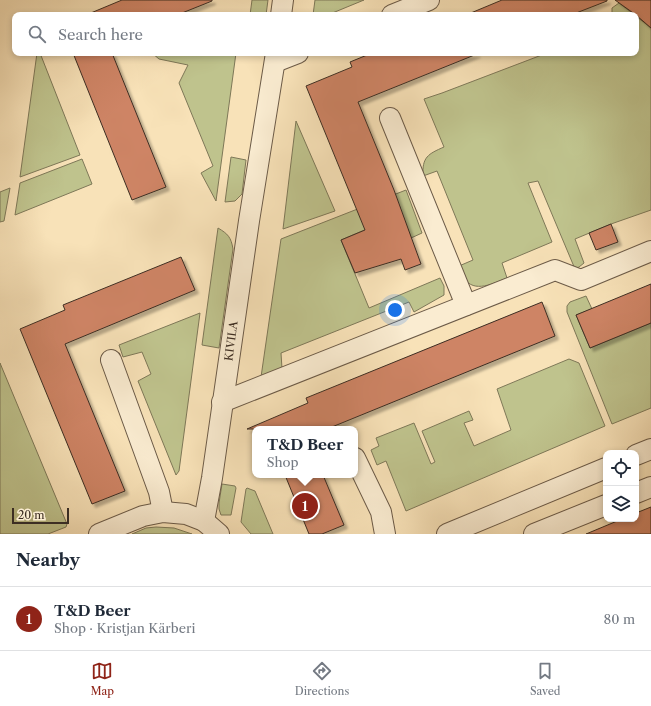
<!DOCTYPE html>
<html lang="en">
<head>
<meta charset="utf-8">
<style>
  body { margin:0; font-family:"Libre Caslon Text",serif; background:#f2f2f3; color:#1f2937 }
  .controls { position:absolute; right:12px; bottom:12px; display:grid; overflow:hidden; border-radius:8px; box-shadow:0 2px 6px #0003 }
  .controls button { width:36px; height:36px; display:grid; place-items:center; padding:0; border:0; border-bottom:1px solid #e0e1e3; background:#fff; color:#1f2937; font:20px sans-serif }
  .scale { position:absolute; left:12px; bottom:10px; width:57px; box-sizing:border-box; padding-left:4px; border:2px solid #3d2e23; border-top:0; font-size:11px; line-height:14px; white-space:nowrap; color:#3d2e23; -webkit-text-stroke:3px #faecd1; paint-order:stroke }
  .you { position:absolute; left:395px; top:310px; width:14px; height:14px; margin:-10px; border:3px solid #fff; border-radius:50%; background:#1a73e8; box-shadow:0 0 0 6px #1a73e833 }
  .badge { display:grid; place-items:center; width:26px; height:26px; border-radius:50%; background:#8f2418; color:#fff; font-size:13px; font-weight:700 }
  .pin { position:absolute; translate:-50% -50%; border:2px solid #fff; box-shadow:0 1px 4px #0006 }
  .popup { position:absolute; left:252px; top:426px; width:106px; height:52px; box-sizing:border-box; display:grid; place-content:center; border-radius:8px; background:#fff; filter:drop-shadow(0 1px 3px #0005); font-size:13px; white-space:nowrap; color:#747a83 }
  .popup b { font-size:15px; color:#1f2937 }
  .popup::after { content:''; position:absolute; left:50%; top:100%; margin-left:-8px; border:8px solid transparent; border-top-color:#fff }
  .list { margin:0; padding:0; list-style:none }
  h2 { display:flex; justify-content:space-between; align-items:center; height:52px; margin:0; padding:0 16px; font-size:17px }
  h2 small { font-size:13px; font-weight:400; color:#747a83 }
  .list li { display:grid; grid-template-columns:26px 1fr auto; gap:12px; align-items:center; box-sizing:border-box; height:64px; padding:0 16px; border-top:1px solid #e0e1e3 }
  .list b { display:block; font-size:15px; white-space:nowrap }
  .list p { margin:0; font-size:13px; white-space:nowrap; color:#747a83 }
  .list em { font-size:13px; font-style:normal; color:#747a83 }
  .icon { flex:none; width:22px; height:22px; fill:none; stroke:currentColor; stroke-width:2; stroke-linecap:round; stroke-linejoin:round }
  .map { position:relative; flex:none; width:651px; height:534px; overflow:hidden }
  .search { position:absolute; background:#fff; box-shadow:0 2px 6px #0003; left:12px; right:12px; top:12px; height:44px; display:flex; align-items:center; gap:10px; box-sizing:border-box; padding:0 14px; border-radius:8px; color:#747a83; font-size:15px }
  .sheet { height:116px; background:#fff }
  nav { display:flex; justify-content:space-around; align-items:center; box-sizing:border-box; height:56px; border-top:1px solid #e0e1e3; background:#fff; font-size:11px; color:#747a83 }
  nav a { display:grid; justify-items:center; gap:2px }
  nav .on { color:#8f2418 }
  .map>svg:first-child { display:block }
  .green { fill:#bfc38d; stroke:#7e7858 }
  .building { fill:#ce8465; stroke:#3d2e23; filter:url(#shadow) }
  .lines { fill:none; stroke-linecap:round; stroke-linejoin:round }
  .minor-casing { stroke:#6c5b48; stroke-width:22 }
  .minor { stroke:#faecd1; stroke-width:20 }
  .labels { text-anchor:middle; stroke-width:3; stroke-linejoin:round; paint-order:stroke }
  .street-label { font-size:11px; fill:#3d2e23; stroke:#faecd1 }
</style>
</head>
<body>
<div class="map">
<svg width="651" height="534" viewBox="0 0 651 534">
  <defs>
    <filter id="shadow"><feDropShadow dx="3.5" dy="3.5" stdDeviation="1" flood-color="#0004"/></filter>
  </defs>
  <rect width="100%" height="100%" fill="#f8e2b8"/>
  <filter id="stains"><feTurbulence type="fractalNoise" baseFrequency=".005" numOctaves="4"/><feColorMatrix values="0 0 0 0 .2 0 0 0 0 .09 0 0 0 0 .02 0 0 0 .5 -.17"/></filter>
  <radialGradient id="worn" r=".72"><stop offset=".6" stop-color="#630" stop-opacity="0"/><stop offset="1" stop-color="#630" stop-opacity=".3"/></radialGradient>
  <g class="green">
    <path d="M252,0h16l-2,15h-16z"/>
    <path d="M315,0h49l-34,14 1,1h-18z"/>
    <path d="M619,3l16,12h-23v-7z"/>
    <path d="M636,16l15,12v182l-40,14 -36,15 9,24 -5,4 -4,2 -37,-88 -10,2 24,59 -50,21 5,15c-13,5 -33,16 -43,0 -2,-3 -3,-8 -5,-12l14,-6 -36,-89 -14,5c-1,-19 5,-22 21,-29l-20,-48 18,-6 105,-40h89z"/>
    <path d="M37,53h3l40,102 -60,22z"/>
    <path d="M152,53h84l-20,148 -15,-28 12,-7 -34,-83 9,-18 -29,-6z"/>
    <path d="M296,121l39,90 -52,18z"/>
    <path d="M231,157l15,3 -4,34 -7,7 -10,1z"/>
    <path d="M82,159l10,25 -77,31 5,-32z"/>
    <path d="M10,188l-6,33 -4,1v-30z"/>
    <path d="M406,190l16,43 -11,5 -9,-24 -61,26 28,68 71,-30 4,8v9l-30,17 -5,-10 -128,51 1,16 -21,8 20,-138z"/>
    <path d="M218,228c10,6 13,9 15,21l-14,99 -17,-3z"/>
    <path d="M586,296l6,13 -16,6 14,33 61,-25v85l-39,16 -45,-112v-6l3,-4z"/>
    <path d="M200,313l-21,158 -3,4 -38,-94 13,-7 -9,-22 -19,5 -4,-12z"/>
    <path d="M569,359l10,4 26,63 -199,85 -20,-50 -9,4 -6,-15 8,-4 -3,-8 38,-15 17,41 4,-2 -13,-31 47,-20 4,9 -9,3 10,23 37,-16 -14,-41z"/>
    <path d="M0,363l67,161 -1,3 -18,7h-48z"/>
    <path d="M222,484l13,2 1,2 -5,27h-10l-2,-6v-6z"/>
    <path d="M247,488l8,3 18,43h-22l-10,-12 5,-33z"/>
    <path d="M156,527l18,1 18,6h-60l14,-6z"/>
  </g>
  <g class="building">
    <path d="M122,0h90v1l-35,14h-91z"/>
    <path d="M502,0h105v1l-36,14h-105z"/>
    <path d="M615,0h36v28l-15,-13z"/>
    <path d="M73,53h39l54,134 -34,13z"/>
    <path d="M372,53l105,1 -119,48 36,88 27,74 -16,6 -4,-11 -46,14 -14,-33 24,-10 -59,-144 46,-19 -2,-5z"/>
    <path d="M611,224l7,18 -22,8 -7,-17z"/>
    <path d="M181,257l14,33 -130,54 60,147 -33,13 -72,-175 45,-19 -2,-5z"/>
    <path d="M651,284v39l-61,25 -14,-33z"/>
    <path d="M542,302l13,34 -228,93h-80l61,-26 -2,-5z"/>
    <path d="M285,475h38l21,50 -22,9h-13z"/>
    <path d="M651,507v27h-65l36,-15h14v-6z"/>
  </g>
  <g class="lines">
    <defs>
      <g id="minor">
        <path d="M281,15l2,-15"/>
        <path d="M392,15l37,-15"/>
        <path d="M275,62l23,-9"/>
        <path d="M390,118l76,187"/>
        <path d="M111,360l48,132 4,20"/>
        <path d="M222,402l333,-132 26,10 70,-29"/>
        <path d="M636,455l15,-6"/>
        <path d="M355,458l26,54 4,22"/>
        <path d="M636,493l15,-6"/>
        <path d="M204,521l8,-43 37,-257 27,-168"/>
        <path d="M99,534l44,-18 20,-4 23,2 18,7 15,13"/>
        <path d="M447,534l159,-66"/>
        <path d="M534,534l72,-29"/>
      </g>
    </defs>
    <use href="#minor" class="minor-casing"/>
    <use href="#minor" class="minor"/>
  </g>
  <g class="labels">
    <g class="street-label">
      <text transform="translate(231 341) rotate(-82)" y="4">KIVILA</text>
    </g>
  </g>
  <rect width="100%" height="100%" filter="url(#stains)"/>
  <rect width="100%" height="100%" fill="url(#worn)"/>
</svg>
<div class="controls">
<button><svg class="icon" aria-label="locate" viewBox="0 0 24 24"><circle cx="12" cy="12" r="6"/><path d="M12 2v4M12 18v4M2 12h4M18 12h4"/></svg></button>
<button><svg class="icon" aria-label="layers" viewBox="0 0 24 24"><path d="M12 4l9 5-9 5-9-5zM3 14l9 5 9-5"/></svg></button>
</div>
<div class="scale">20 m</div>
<div class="you"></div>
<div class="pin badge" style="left:305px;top:506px">1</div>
<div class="popup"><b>T&amp;D Beer</b>Shop</div>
<div class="search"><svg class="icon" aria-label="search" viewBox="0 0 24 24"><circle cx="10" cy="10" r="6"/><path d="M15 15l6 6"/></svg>Search here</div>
</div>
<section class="sheet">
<h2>Nearby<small></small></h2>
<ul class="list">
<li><span class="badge">1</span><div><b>T&amp;D Beer</b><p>Shop · Kristjan Kärberi</p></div><em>80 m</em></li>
</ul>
</section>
<nav>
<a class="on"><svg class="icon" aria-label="map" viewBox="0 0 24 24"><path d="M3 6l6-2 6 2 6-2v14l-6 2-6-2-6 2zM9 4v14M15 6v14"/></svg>Map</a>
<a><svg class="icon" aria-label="directions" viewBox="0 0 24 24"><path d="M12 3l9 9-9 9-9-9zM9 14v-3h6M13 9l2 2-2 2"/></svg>Directions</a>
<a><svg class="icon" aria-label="saved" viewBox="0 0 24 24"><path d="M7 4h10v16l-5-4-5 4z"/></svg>Saved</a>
</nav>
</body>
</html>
